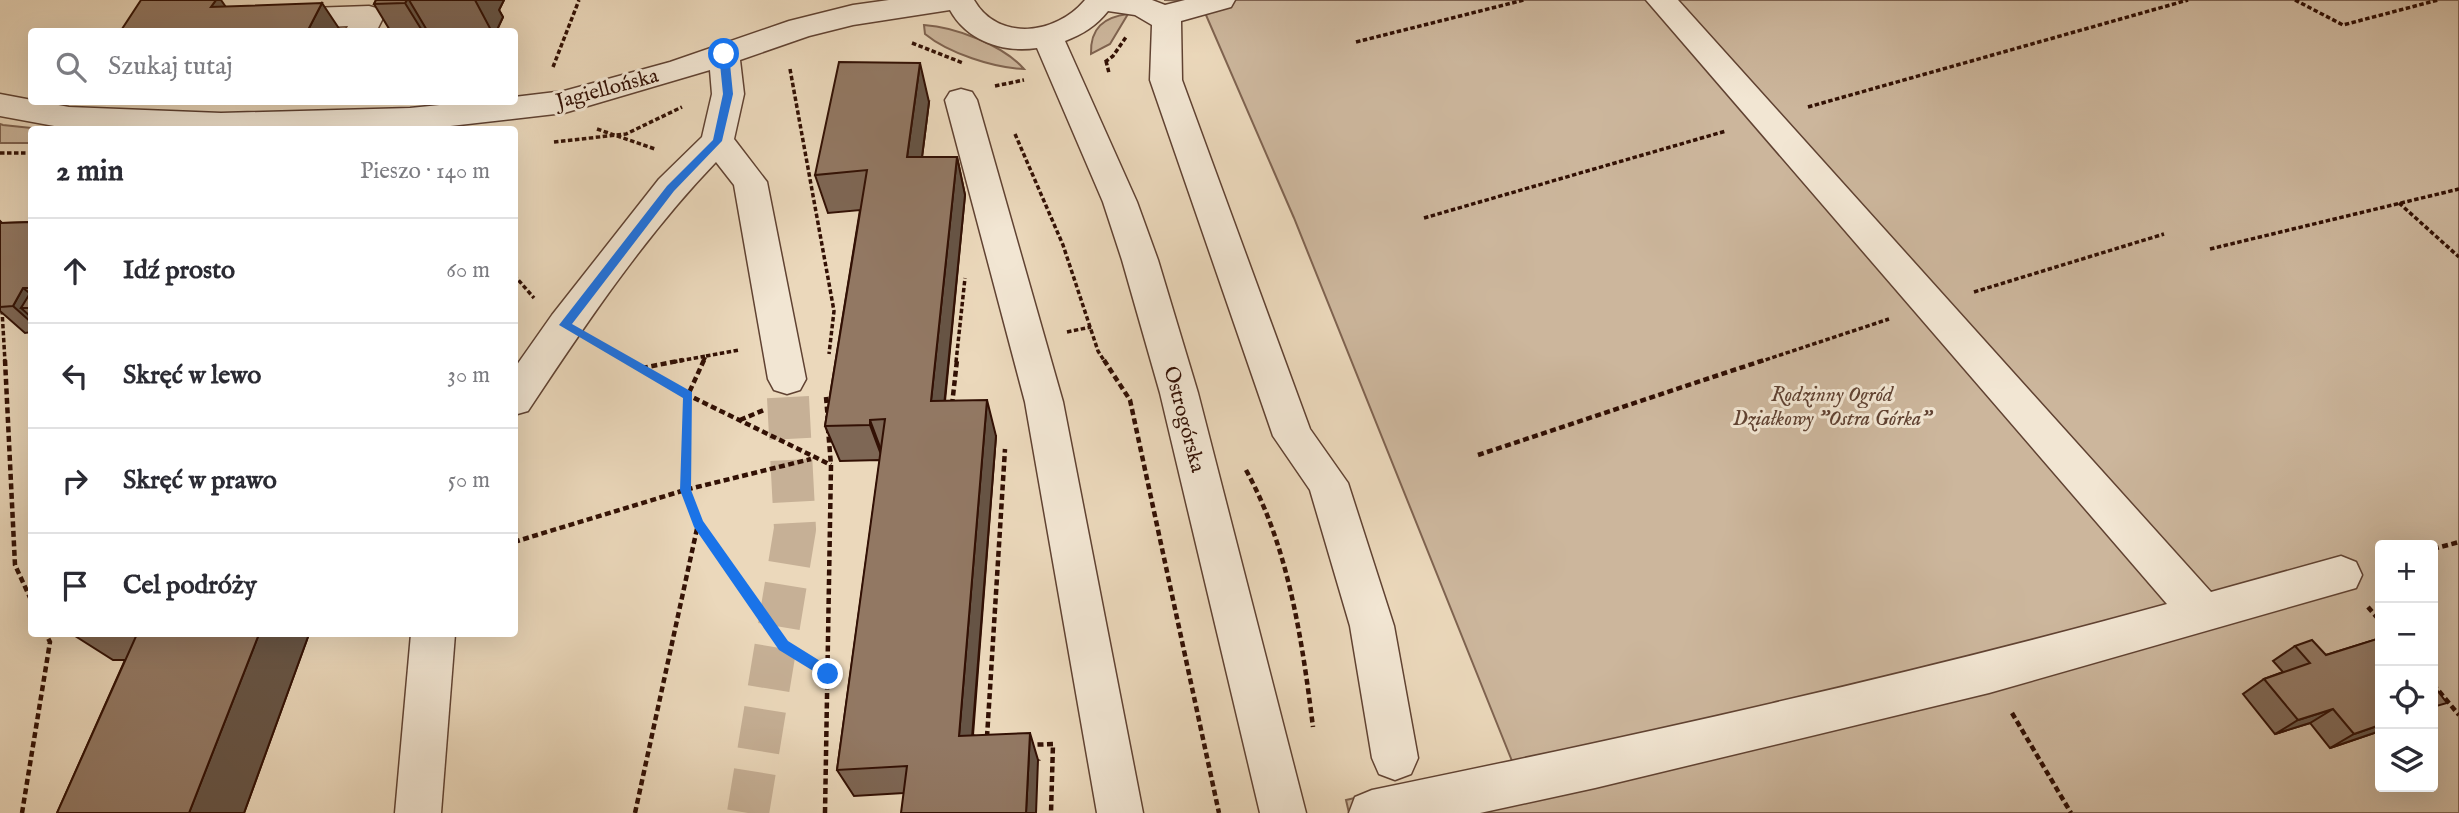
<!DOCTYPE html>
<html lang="pl">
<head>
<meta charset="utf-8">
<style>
  body { margin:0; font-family:"IM FELL English",serif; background:#f2f2f3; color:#2b2b33 }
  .controls { position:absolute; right:21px; bottom:21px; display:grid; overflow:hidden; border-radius:7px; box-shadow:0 7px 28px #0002 }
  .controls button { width:63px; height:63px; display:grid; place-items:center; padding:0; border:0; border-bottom:2px solid #e1e1e2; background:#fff; color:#2b2b33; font:35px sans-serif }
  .stop { position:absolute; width:21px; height:21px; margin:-16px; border:5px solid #1a73e8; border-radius:50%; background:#fff }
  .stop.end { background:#1a73e8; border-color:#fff; box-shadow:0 2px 7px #0008 }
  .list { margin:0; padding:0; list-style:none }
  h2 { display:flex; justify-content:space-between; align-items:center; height:91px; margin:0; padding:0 28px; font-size:30px }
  h2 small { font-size:23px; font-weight:400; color:#7c7c81 }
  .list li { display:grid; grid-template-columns:46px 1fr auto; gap:21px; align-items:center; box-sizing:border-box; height:105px; padding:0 28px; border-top:2px solid #e1e1e2 }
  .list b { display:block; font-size:26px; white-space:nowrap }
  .list em { font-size:23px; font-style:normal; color:#7c7c81 }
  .icon { flex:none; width:38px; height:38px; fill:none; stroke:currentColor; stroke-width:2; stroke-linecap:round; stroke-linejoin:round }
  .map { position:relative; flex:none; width:2459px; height:813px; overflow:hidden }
  .search { position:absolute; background:#fff; box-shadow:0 7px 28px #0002; left:28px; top:28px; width:490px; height:77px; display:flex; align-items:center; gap:18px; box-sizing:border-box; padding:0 24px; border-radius:7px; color:#7c7c81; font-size:26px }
  .panel { position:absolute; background:#fff; box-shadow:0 7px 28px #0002; left:28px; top:126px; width:490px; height:511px; border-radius:7px }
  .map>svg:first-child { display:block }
  .green { fill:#ccb69c; stroke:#7f6350; stroke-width:2; fill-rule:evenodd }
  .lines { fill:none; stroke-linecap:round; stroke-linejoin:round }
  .minor-tunnel { stroke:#c6b096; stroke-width:42; stroke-dasharray:42 21; stroke-linecap:butt }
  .minor-casing { stroke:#604232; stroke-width:3 }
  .path-far1 { stroke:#321004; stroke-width:3.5; stroke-dasharray:4.5 2.5; stroke-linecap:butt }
  .path { stroke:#321004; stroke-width:4.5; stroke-dasharray:6 3.5; stroke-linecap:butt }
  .minor { fill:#f2e6d3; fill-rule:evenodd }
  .wall { fill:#7e6755; stroke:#321004; stroke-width:2 }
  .shaded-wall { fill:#665445; stroke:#321004; stroke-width:2 }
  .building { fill:#927863; stroke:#321004; stroke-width:2 }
  .route { fill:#1a73e8 }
  .labels { text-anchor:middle; stroke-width:6; stroke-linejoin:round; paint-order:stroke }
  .street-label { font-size:21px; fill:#321004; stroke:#f2e6d3 }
  .park-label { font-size:21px; font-style:italic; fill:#604232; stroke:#f2e6d3 }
</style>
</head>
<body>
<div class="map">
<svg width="2459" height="813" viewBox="0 0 2459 813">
  <rect width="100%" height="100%" fill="#ebd8bb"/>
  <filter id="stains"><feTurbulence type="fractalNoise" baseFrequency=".00286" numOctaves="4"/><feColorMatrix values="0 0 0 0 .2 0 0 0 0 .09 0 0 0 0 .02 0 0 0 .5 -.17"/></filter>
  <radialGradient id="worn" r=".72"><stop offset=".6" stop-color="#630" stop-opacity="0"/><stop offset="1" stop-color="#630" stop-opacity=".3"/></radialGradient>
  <g class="green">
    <path d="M1164,0h1295v813h-1110l-3,-13 166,-39 -218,-543 -88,-203 -9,-14zM2380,545h53v242h-53z"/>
    <path d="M1128,14l-18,30 -19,10c-1,-26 13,-37 37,-40z"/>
    <path d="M924,25c31,2 79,20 100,44 -30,-1 -76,-16 -99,-35z"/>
    <path d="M0,124l3,1 38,4 -9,1 -1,13h-31z"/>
  </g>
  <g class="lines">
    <path class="minor-tunnel" d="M748,813l47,-284 -8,-150"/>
    <defs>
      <g id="minor">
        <path d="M889,0h85c24,42 82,35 111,0h67l13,5 20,-5h50l-4,7 -50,14 1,59 128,349 38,54 46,143 24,132 -7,16 -16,6 -16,-6 -7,-16 -22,-132 -40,-136 -37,-54 -123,-356 2,-55 -17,-10 -27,-4c-12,15 -25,23 -43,30l72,161 21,58 40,133 108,420h-46l-100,-420 -38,-133 -19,-58 -66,-154c-34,5 -70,-7 -87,-38l-97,15 -44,11 -69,24 4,34 -10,45 33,43 39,197 -6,11 -13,4 -13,-4 -6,-11 -34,-194 -18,-23c-72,75 -131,163 -188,249l-14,4v-46l38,-54 107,-136 43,-42 10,-43 -2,-24 -146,43 -149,17h-339l-76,-14v-22l69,13 152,6 189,-5 59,-6h45v-5l50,-6 106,-29 119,-41 64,-16z"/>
        <path d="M1646,0h32l533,592 130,-36 15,6 6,13 -6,13 -367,105 -394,95 -115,25h-131l6,-16 17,-7c267,-55 533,-114 795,-186z"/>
        <path d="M369,6l11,3 4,7 -8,16h-31l3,-6 -68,3 -11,-3 -4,-7 4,-7 11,-3z"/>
        <path d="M961,89l11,3 5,8 86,302 80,411h-46l-72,-411 -80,-302 5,-8z"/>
        <path d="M411,634h44l-14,179h-46z"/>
      </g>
    </defs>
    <use href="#minor" class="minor-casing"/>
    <g class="path-far1">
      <path d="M2295,0l48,25 95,-25"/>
      <path d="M1356,42l168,-42"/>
      <path d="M912,43l51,20"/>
      <path d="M1106,61l3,12"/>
      <path d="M1105,62l8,-6 13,-19"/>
      <path d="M553,67l26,-67"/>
      <path d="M790,69l44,242 -5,43"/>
      <path d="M995,86l29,-6"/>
      <path d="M1808,107l380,-107"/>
      <path d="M597,129l58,20"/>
      <path d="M1015,134l48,111 35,106 7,11"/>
      <path d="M554,142l72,-8 56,-27"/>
      <path d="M0,153h32"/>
      <path d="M2399,203l60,54"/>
      <path d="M1424,218l302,-87"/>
      <path d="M2210,249l249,-60"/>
      <path d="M514,275l20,23"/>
      <path d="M1974,292l190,-58"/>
      <path d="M2,310l3,52"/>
      <path d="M1067,332l24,-5"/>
      <path d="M601,345l30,17"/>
      <path d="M706,356l33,-6"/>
      <path d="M673,362l33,-6 -3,6"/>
      <path d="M956,362l9,-84"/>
      <path d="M1759,362l130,-43"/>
    </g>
    <g class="path">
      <path d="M5,360l10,205 17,37"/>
      <path d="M628,360l60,35 143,70"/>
      <path d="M704,360l-16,35 -3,95 13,34 86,122 44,27"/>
      <path d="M1104,360l26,40 89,413"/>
      <path d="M642,368l41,-8"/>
      <path d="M826,397l2,23"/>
      <path d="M952,405l5,-45"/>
      <path d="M740,420l24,-10"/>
      <path d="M1478,455l286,-95"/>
      <path d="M1246,470c43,78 56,170 67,257"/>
      <path d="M514,542l171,-52 126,-31"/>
      <path d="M2433,549l26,-7"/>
      <path d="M2368,607l12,14"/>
      <path d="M2433,684l26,31"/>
      <path d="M2012,713l59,100"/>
      <path d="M987,737l18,-288"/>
      <path d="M1028,745l25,-1 -2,69"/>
      <path d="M22,813l28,-171 -4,-8"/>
      <path d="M635,813l63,-289"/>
      <path d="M825,813l6,-348 -3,-36"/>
    </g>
    <use href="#minor" class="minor"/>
  </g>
  <g class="wall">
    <path d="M376,0h128l-5,10 4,7 -7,15h-105l-17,-28z"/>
    <path d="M929,102l-7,55h35l8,38 -20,206 51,35 -23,299 65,25 -134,33 -50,3 -17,-26 43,-310 -40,1 -15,-35 35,-216 -32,3 -13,-38z"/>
    <path d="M0,221l2,2 30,-1v110l-7,1 -25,-22z"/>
    <path d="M72,634h237l-65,179h-187l68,-153h-12z"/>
    <path d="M2380,638v93l-50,17 -20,-25 -35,11 -32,-40 21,-15 19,-7 -10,-11 22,-15 31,9z"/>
  </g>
  <g class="shaded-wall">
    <path d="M216,0h5l16,23 -26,-16z"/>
    <path d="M407,0h2l19,32h-5l-18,-29z"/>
    <path d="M475,0h29l-5,10 4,7 -7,15h-4z"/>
    <path d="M322,3l18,27 -1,2h-32z"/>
    <path d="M920,63l9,39 -12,94 -10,-39z"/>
    <path d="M957,157l8,38 -24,241 -10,-35z"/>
    <path d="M23,288l9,7 -11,13 11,10v5l-19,-17z"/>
    <path d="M987,400l9,36 -26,327 -11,-27z"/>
    <path d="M870,420l13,35v5l-13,-35z"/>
    <path d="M259,634h50l-65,179h-55z"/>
    <path d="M2333,709l-23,14 -35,11 23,-14z"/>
    <path d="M2380,725v6l-50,17 24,-14z"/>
    <path d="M1030,733l8,27 -2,53h-10z"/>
  </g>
  <g class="building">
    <path d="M141,0h75l-5,7 111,-4 -15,29h-187z"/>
    <path d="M376,0h31l-2,3 -31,1z"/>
    <path d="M839,62l81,1 -13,94h50l-26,244 56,-1 -28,336 71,-3 -4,80h-125l6,-47 -70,4 48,-351 -15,1v5l-45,1 42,-256 -52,5z"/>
    <path d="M0,221l1,2 31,-1v66h-9l-10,18 -13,1z"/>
    <path d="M32,290v18h-11z"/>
    <path d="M137,634h122l-70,179h-132z"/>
    <path d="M2380,638v87l-26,9 -21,-25 -35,11 -34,-41 46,-16 -15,-17 17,-6 14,15z"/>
    <path d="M2433,685l14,18 -14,4z"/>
  </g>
  <path class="route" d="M724,51l5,3 4,40 -11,47 -48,50 -102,133 120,68 -1,98 12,31 85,120 45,28v9l-5,2 -49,-30 -85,-123 -14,-37 3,-92 -124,-73 108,-139 46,-46 10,-46 -4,-40z"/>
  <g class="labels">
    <g class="street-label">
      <text transform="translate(607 88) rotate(-15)" y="7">Jagiellońska</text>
      <text transform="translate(1185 419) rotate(75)" y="7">Ostrogórska</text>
    </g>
    <g class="park-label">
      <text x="1832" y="401">Rodzinny Ogród<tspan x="1832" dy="24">Działkowy "Ostra Górka"</tspan></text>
    </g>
  </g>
  <rect width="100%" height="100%" filter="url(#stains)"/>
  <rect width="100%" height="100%" fill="url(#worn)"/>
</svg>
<div class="controls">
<button>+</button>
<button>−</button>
<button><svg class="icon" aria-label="locate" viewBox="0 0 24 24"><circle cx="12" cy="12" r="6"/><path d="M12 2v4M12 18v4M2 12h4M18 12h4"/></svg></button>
<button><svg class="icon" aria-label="layers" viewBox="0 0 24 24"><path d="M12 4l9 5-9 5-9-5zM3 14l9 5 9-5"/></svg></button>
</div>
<div class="stop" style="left:724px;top:54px"></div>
<div class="stop end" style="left:828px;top:674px"></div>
<div class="search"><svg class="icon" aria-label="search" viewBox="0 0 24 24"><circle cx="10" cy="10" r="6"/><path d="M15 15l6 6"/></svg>Szukaj tutaj</div>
<section class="panel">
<h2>2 min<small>Pieszo · 140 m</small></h2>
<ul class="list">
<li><svg class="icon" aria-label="ahead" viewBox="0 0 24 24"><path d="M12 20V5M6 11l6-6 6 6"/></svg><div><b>Idź prosto</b></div><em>60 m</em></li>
<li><svg class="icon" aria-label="left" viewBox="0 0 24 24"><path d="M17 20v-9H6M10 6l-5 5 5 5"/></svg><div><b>Skręć w lewo</b></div><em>30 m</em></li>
<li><svg class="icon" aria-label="right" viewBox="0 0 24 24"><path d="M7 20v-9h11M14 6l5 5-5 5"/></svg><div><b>Skręć w prawo</b></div><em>50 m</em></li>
<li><svg class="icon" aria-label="arrive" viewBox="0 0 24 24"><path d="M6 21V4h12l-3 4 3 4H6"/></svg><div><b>Cel podróży</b></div></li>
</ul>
</section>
</div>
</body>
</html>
